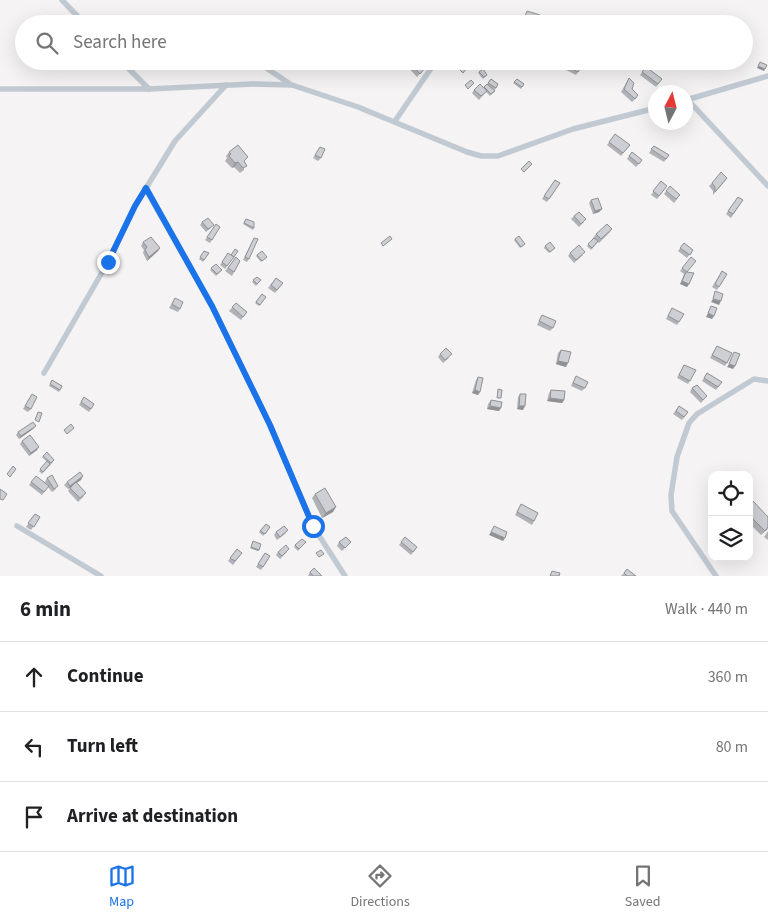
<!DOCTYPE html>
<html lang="en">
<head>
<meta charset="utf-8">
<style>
  body { margin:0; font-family:"Source Sans 3",sans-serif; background:#f2f2f2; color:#202124 }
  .controls { position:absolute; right:15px; bottom:15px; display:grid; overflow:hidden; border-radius:10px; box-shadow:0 5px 20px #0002 }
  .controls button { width:45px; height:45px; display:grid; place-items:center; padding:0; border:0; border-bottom:1px solid #e0e0e0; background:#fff; color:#202124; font:25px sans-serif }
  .compass { position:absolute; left:648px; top:85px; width:45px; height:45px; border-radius:50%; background:#fff; box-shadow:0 5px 20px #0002; rotate:7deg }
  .stop { position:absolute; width:15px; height:15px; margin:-11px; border:4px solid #1a73e8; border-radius:50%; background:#fff }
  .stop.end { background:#1a73e8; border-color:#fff; box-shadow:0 1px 5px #0008 }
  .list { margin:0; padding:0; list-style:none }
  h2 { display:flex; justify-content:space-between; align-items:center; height:65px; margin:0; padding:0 20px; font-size:21px }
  h2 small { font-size:16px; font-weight:400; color:#757577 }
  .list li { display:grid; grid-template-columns:32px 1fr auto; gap:15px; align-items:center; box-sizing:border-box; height:70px; padding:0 20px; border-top:1px solid #e0e0e0 }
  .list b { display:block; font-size:19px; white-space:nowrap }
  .list em { font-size:16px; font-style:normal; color:#757577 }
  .icon { flex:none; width:28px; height:28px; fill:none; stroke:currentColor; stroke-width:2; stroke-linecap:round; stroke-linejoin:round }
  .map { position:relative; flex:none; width:768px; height:576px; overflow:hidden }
  .search { position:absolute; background:#fff; box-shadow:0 5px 20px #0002; left:15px; right:15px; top:15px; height:55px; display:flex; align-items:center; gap:12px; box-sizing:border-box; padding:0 18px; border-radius:28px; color:#757577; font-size:19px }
  .sheet { height:275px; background:#fff }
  nav { display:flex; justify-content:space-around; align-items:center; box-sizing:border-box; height:70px; border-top:1px solid #e0e0e0; background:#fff; font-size:14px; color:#757577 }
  nav a { display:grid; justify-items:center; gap:2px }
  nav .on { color:#1a73e8 }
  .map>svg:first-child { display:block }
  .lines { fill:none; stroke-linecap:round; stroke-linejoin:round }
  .minor { stroke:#c1cad2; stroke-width:5.5 }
  .wall { fill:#b0b2b7 }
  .shaded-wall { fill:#909195 }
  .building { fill:#cdcfd5; stroke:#909195 }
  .route { stroke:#1a73e8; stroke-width:6 }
</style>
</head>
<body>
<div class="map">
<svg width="768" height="576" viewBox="0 0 768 576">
  <rect width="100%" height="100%" fill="#f5f3f3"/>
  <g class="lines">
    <g class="minor">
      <path d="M62,0l23,24"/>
      <path d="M198,23l2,1"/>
      <path d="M121,61l28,28"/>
      <path d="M256,61l34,23"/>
      <path d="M0,89h149l103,-5 40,1 66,22 109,45 14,4h17l75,-27 83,-21"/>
      <path d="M686,100l82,-24"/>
      <path d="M688,100l80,86"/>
      <path d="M395,121l41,-60"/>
      <path d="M145,188l67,118 58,119 43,101 32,50"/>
      <path d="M44,373l64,-111 27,-56 40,-65 51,-56"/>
      <path d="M17,526l84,50"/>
      <path d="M716,576l-44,-65 -1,-16 6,-38 12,-34 8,-9 57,-35 14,2"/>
    </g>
  </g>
  <g class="wall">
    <path d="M293,61l6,1 -5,8 -5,-3z"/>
    <path d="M409,61l16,7 -8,9 -11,-12z"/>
    <path d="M542,61h7l-3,4z"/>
    <path d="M571,62l10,6 -5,7 -10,-5z"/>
    <path d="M646,67l16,12 -6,8 -16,-12z"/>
    <path d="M479,72l7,4 -3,3 -5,-6z"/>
    <path d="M629,78l7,20 -4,4 -11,-10z"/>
    <path d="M491,79l7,5 -3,6 -3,-2 3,3 -5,5 -4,-4 -7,8 -7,-7 2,-3 10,-2z"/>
    <path d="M517,79l7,5 -3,5 -8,-6z"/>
    <path d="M615,134l15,11 -9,11 -14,-11z"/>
    <path d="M654,146l15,9 -5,7 -15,-9z"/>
    <path d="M320,147l1,11 -3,3 -5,-3z"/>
    <path d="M229,152l15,10v8l-4,3 -6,-6 -2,1 -7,-7 2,-3 -1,-2z"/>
    <path d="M632,152l10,8 -6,7 -9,-8z"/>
    <path d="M727,178l-2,3 -12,14v-4l-4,-5 3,-3z"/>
    <path d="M555,180l5,3 -13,19 -5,-3z"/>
    <path d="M661,181l6,5 -10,13 -6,-4z"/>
    <path d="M666,191l12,7 -4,5 -10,-9z"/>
    <path d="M738,197l5,3 -12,18 -5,-4z"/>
    <path d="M591,200l11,9 -3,3 -6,2 -4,-11z"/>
    <path d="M574,216l10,6 -5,5 -8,-8z"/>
    <path d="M246,219l8,9 -1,2 -10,-6z"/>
    <path d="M202,222l9,6 -5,4 -6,-7z"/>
    <path d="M216,224l4,3 -10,16 -5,-3z"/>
    <path d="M612,229l-2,3 -11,11 -1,-1 -7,8 -4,-4 9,-12z"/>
    <path d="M254,238l-5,21 -2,3 -4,-2z"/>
    <path d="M515,239l9,6 -4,3 -6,-8z"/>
    <path d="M143,242l17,6 -2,3 -11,10 -4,-8 1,-3 -3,-4z"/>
    <path d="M684,243l9,7 -6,8 -9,-7z"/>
    <path d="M545,246l10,2 -6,5 -5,-5z"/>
    <path d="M204,251l5,2 -6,9 -4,-3z"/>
    <path d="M238,251l-13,18 -5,-4 8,-12 2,2z"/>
    <path d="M570,253l13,2 -9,8 -6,-7z"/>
    <path d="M257,255l9,3 -5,4 -5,-6z"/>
    <path d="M236,257l4,4 -8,15 -7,-5z"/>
    <path d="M691,257l-4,15 2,12 -2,3 -7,-3 4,-10 -4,-3z"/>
    <path d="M216,264l6,6 -6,6 -6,-6z"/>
    <path d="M722,271l5,3 -10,16 -5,-3z"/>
    <path d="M257,277l4,3 -5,6 -4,-4z"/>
    <path d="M276,278l7,5 -8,10 -7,-5z"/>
    <path d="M262,294l4,3 -7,9 -4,-3z"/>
    <path d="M175,298l5,11 -2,3 -9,-4z"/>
    <path d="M236,303l11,9 -6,8 -12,-9z"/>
    <path d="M672,308l7,14 -2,3 -11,-6z"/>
    <path d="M542,315l11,13 -3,3 -13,-6z"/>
    <path d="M717,346l10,17 -2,3 -15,-8z"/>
    <path d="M561,350l5,17 -10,-3 2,-11z"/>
    <path d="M440,354l9,4 -6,5 -5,-6z"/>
    <path d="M684,365l6,16 -2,3 -11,-6z"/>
    <path d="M707,373l15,9 -6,8 -14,-9z"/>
    <path d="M576,376l9,12 -3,3 -11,-5z"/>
    <path d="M478,377v18l-6,-2 4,-13z"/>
    <path d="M52,380l10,6 -3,6 -10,-6z"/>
    <path d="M692,388l15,8 -6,7 -11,-11z"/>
    <path d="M551,390l13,10 -2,3 -15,-2 2,-8z"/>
    <path d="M520,394l3,16 -6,-1 1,-12z"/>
    <path d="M30,397l1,12 -3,3 -5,-3z"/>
    <path d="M84,397l10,7 -5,8 -10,-7z"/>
    <path d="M491,400l8,11 -12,-2 1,-5z"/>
    <path d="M679,406l9,6 -6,8 -9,-6z"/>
    <path d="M33,429l-14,10 -3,-4 2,-3z"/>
    <path d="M22,441l15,9 -8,6 -9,-12z"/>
    <path d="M43,456l10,6 -11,12 -3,-3 8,-9 -5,-5z"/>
    <path d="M36,476l11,8 -2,-2 2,-4 9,11 -4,3 -4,-5 -6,8 -13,-10z"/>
    <path d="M81,480l-5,3 8,13 -6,6 -10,-11 3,-5 -3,3 -4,-4 3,-3z"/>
    <path d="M315,494l18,18 -11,6 -10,-20z"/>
    <path d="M749,501l19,28 -7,6 -12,-12z"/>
    <path d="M521,504l17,9 -6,12 -17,-10z"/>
    <path d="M35,514l5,3 -9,13 -5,-3z"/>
    <path d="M266,524l4,3 -7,9 -4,-4z"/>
    <path d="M288,530l-3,4 -8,6 -3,-5 2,-3z"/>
    <path d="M768,531v9l-4,-3z"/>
    <path d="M405,537l12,10 -6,8 -12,-10z"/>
    <path d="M339,542h12l-9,9 -5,-5z"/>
    <path d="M304,544l-6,7 -4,-4 1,-2z"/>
    <path d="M237,549l5,4 -9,12 -5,-4z"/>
    <path d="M278,552h9l-7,7 -4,-4z"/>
    <path d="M265,553l5,3 -9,14 -5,-3z"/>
    <path d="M310,572l11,4h-13z"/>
    <path d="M624,573l12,3h-15z"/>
  </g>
  <g class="shaded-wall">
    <path d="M525,16l13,4 -3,4 -12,-5z"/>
    <path d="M758,66l7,3 -1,2 -7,-3z"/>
    <path d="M238,162l-4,5 -2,1 3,-5z"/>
    <path d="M602,209l-3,3 -6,2 2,-3z"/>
    <path d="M160,248l-2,3 -11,10 2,-4z"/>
    <path d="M682,281l7,3 -2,3 -7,-3z"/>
    <path d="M713,299l8,2 -2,4 -8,-3z"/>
    <path d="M708,313l6,3 -2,3 -6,-2z"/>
    <path d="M558,361l10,2 -2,4 -10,-3z"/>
    <path d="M729,364l6,2 -2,3 -6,-2z"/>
    <path d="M475,390l5,2 -2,3 -6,-2z"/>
    <path d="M550,398l14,2 -2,3 -15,-2z"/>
    <path d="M490,406l11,2 -2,3 -12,-2z"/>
    <path d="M519,406h6l-2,4 -6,-1z"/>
    <path d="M36,426l-3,3 -14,10 2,-3z"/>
    <path d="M39,447l-2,3 -8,6 2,-3z"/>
    <path d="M83,476l-2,4 -13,9 2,-3z"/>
    <path d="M336,507l-3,5 -11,6 4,-5z"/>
    <path d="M491,532l14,6 -2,3 -14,-6z"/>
    <path d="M251,547l8,3 -1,1 -8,-3z"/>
  </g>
  <g class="building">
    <path d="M527,11l13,4 -2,5 -13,-4z"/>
    <path d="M293,61l6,1 -4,7 -5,-4z"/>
    <path d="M409,61h8l8,7 -5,6 -11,-12z"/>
    <path d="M571,62l10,6 -3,4 -9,-5z"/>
    <path d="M760,62l7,3 -2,4 -7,-3z"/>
    <path d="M464,65l3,3 -4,5 -4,-4z"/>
    <path d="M646,67l16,12 -4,5 -16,-12z"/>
    <path d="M483,69l4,6 -3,2 -5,-5z"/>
    <path d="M629,78l5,5 -2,6 6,6 -3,4 -11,-10z"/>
    <path d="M491,79l7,5 -2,4 -8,-5z"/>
    <path d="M517,79l7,5 -2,3 -8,-5z"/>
    <path d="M471,80l3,3 -6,6 -3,-4z"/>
    <path d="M480,84l7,7 -6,5 -7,-6z"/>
    <path d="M487,84l8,7 -4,3 -7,-7z"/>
    <path d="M615,134l15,11 -7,8 -14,-11z"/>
    <path d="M238,145l10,12 -4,4 3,5 -4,2 -5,-6 -3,1 -6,-7 2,-2 -2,-2z"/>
    <path d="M654,146l15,9 -3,4 -15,-10z"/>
    <path d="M320,147l5,2 -4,9 -6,-3z"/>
    <path d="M632,152l10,8 -3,4 -10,-8z"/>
    <path d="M529,161l3,3 -8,8 -3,-3z"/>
    <path d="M721,172l6,6 -12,14v-5l-3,-4z"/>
    <path d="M555,180l5,3 -11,16 -5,-3z"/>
    <path d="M661,181l6,5 -8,10 -6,-5z"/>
    <path d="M670,186l10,9 -4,4 -10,-8z"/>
    <path d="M738,197l5,3 -10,14 -5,-3z"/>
    <path d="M598,198l4,11 -7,2 -4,-11z"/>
    <path d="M579,212l7,7 -5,5 -7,-8z"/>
    <path d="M208,218l6,7 -6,4 -6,-7z"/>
    <path d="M246,219l8,3v6l-10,-5z"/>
    <path d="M216,224l4,3 -8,13 -5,-3z"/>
    <path d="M607,224l5,5 -11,10 -5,-5z"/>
    <path d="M390,236l2,3 -9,7 -2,-3z"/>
    <path d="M519,236l6,8 -4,3 -6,-8z"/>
    <path d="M151,237l9,11 -11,9 -4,-7 2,-3 -4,-5z"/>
    <path d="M254,238l4,1 -9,20 -4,-2z"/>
    <path d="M594,238l4,3 -6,7 -4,-4z"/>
    <path d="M550,242l5,6 -5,4 -5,-6z"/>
    <path d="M684,243l9,7 -3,5 -10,-7z"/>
    <path d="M579,245l6,7 -9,8 -6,-7z"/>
    <path d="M235,249l3,2 -4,6 -3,-2z"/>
    <path d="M204,251l5,2 -5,7 -4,-3z"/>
    <path d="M262,251l5,6 -5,4 -5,-6z"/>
    <path d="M228,253l6,4 -7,9 -5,-4z"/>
    <path d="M236,257l4,4 -6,11 -6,-4z"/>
    <path d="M691,257l5,4 -9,11 -5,-4z"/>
    <path d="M216,264l6,6 -5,4 -6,-6z"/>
    <path d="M722,271l5,3 -8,13 -4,-3z"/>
    <path d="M686,272l8,1 -5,11 -7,-3z"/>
    <path d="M257,277l4,3 -4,4 -4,-4z"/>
    <path d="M276,278l7,5 -6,7 -6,-5z"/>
    <path d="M715,291l8,3 -2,7 -8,-2z"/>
    <path d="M262,294l4,3 -6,8 -4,-3z"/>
    <path d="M175,298l8,4 -3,7 -8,-5z"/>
    <path d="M236,303l11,9 -4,5 -11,-10z"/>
    <path d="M711,306l6,2 -3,8 -6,-3z"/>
    <path d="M672,308l12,6 -5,8 -11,-6z"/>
    <path d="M542,315l14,6 -3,7 -14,-7z"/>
    <path d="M717,346l15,7 -5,10 -15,-8z"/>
    <path d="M446,348l6,6 -7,6 -5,-6z"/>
    <path d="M561,350l10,2 -3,11 -10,-2z"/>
    <path d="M734,352l6,2 -5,12 -6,-2z"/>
    <path d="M684,365l12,5 -6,11 -11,-6z"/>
    <path d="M707,373l15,9 -4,5 -14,-9z"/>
    <path d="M576,376l12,6 -3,6 -12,-5z"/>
    <path d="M478,377l5,1 -3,14 -5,-2z"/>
    <path d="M52,380l10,6 -2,4 -10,-6z"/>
    <path d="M697,385l10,11 -4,4 -11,-12z"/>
    <path d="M498,389l4,1 -1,8h-4z"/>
    <path d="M551,390l14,1 -1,9 -14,-2z"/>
    <path d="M32,394l5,3 -6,12 -6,-3z"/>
    <path d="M520,394h6l-1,12h-6z"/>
    <path d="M84,397l10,7 -3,5 -10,-7z"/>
    <path d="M491,400l11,2 -1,6 -11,-2z"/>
    <path d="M679,406l9,6 -4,5 -8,-6z"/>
    <path d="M38,412l4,1 -3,9 -4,-2z"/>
    <path d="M33,422l3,4 -15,10 -3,-4z"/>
    <path d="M71,424l3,4 -7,6 -3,-4z"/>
    <path d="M30,435l9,12 -8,6 -9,-12z"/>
    <path d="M47,452l7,8 -3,3 -8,-7z"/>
    <path d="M47,461l3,3 -7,8 -3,-3z"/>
    <path d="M13,466l3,3 -6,8 -3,-3z"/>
    <path d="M80,472l3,4 -13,10 -3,-4z"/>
    <path d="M52,475l6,11 -4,3 -7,-11z"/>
    <path d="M36,476l13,10 -5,6 -13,-10z"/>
    <path d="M76,482l10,11 -6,5 -10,-10z"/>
    <path d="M325,488l11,19 -10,6 -11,-19z"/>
    <path d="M0,489l7,5 -4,6 -3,-1z"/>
    <path d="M751,499l17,18v10l-3,4 -16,-16v-14z"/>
    <path d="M521,504l17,9 -4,8 -17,-9z"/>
    <path d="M35,514l5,3 -6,10 -6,-4z"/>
    <path d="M266,524l4,3 -5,7 -5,-3z"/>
    <path d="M284,526l4,4 -8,7 -4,-5z"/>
    <path d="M494,526l13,6 -2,6 -14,-6z"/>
    <path d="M346,537l5,5 -6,6 -6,-6z"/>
    <path d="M405,537l12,10 -4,5 -12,-10z"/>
    <path d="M302,539l4,3 -7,7 -4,-4z"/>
    <path d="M253,541l8,3 -2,6 -8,-3z"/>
    <path d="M286,545l3,4 -7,7 -4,-4z"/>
    <path d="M237,549l5,4 -7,8 -5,-3z"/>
    <path d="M321,550l3,4 -5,3 -3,-4z"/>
    <path d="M265,553l5,3 -7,11 -5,-3z"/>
    <path d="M314,568l8,8h-9l-3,-4z"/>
    <path d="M627,569l9,7h-9l-3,-3z"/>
    <path d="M552,571l8,2 -1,3h-9z"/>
  </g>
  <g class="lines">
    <path class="route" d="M108,262l27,-56 11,-18 66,118 58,119 43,101"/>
  </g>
</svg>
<div class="controls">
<button><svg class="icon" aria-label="locate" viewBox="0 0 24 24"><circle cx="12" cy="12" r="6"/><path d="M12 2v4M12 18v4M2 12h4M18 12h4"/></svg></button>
<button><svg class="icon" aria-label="layers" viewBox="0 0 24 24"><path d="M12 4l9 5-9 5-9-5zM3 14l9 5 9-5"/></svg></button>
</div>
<svg class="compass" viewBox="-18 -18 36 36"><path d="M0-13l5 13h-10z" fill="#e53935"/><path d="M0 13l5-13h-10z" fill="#757577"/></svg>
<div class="stop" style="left:313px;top:526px"></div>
<div class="stop end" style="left:108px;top:262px"></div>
<div class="search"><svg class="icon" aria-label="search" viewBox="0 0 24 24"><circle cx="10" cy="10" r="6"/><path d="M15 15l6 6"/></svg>Search here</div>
</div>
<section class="sheet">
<h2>6 min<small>Walk · 440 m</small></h2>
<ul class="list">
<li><svg class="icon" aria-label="ahead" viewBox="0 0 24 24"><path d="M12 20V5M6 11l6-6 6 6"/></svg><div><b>Continue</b></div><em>360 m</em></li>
<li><svg class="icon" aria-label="left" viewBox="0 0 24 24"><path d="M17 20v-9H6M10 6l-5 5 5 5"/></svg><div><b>Turn left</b></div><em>80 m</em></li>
<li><svg class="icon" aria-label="arrive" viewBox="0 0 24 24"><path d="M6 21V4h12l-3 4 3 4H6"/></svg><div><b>Arrive at destination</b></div></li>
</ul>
</section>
<nav>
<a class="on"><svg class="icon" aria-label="map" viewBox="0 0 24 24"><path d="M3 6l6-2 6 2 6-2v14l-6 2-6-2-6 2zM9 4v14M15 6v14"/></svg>Map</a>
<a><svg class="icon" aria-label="directions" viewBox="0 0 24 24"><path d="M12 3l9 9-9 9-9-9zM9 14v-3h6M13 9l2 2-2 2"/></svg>Directions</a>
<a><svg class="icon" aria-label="saved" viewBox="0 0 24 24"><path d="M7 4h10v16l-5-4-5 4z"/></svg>Saved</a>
</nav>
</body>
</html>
